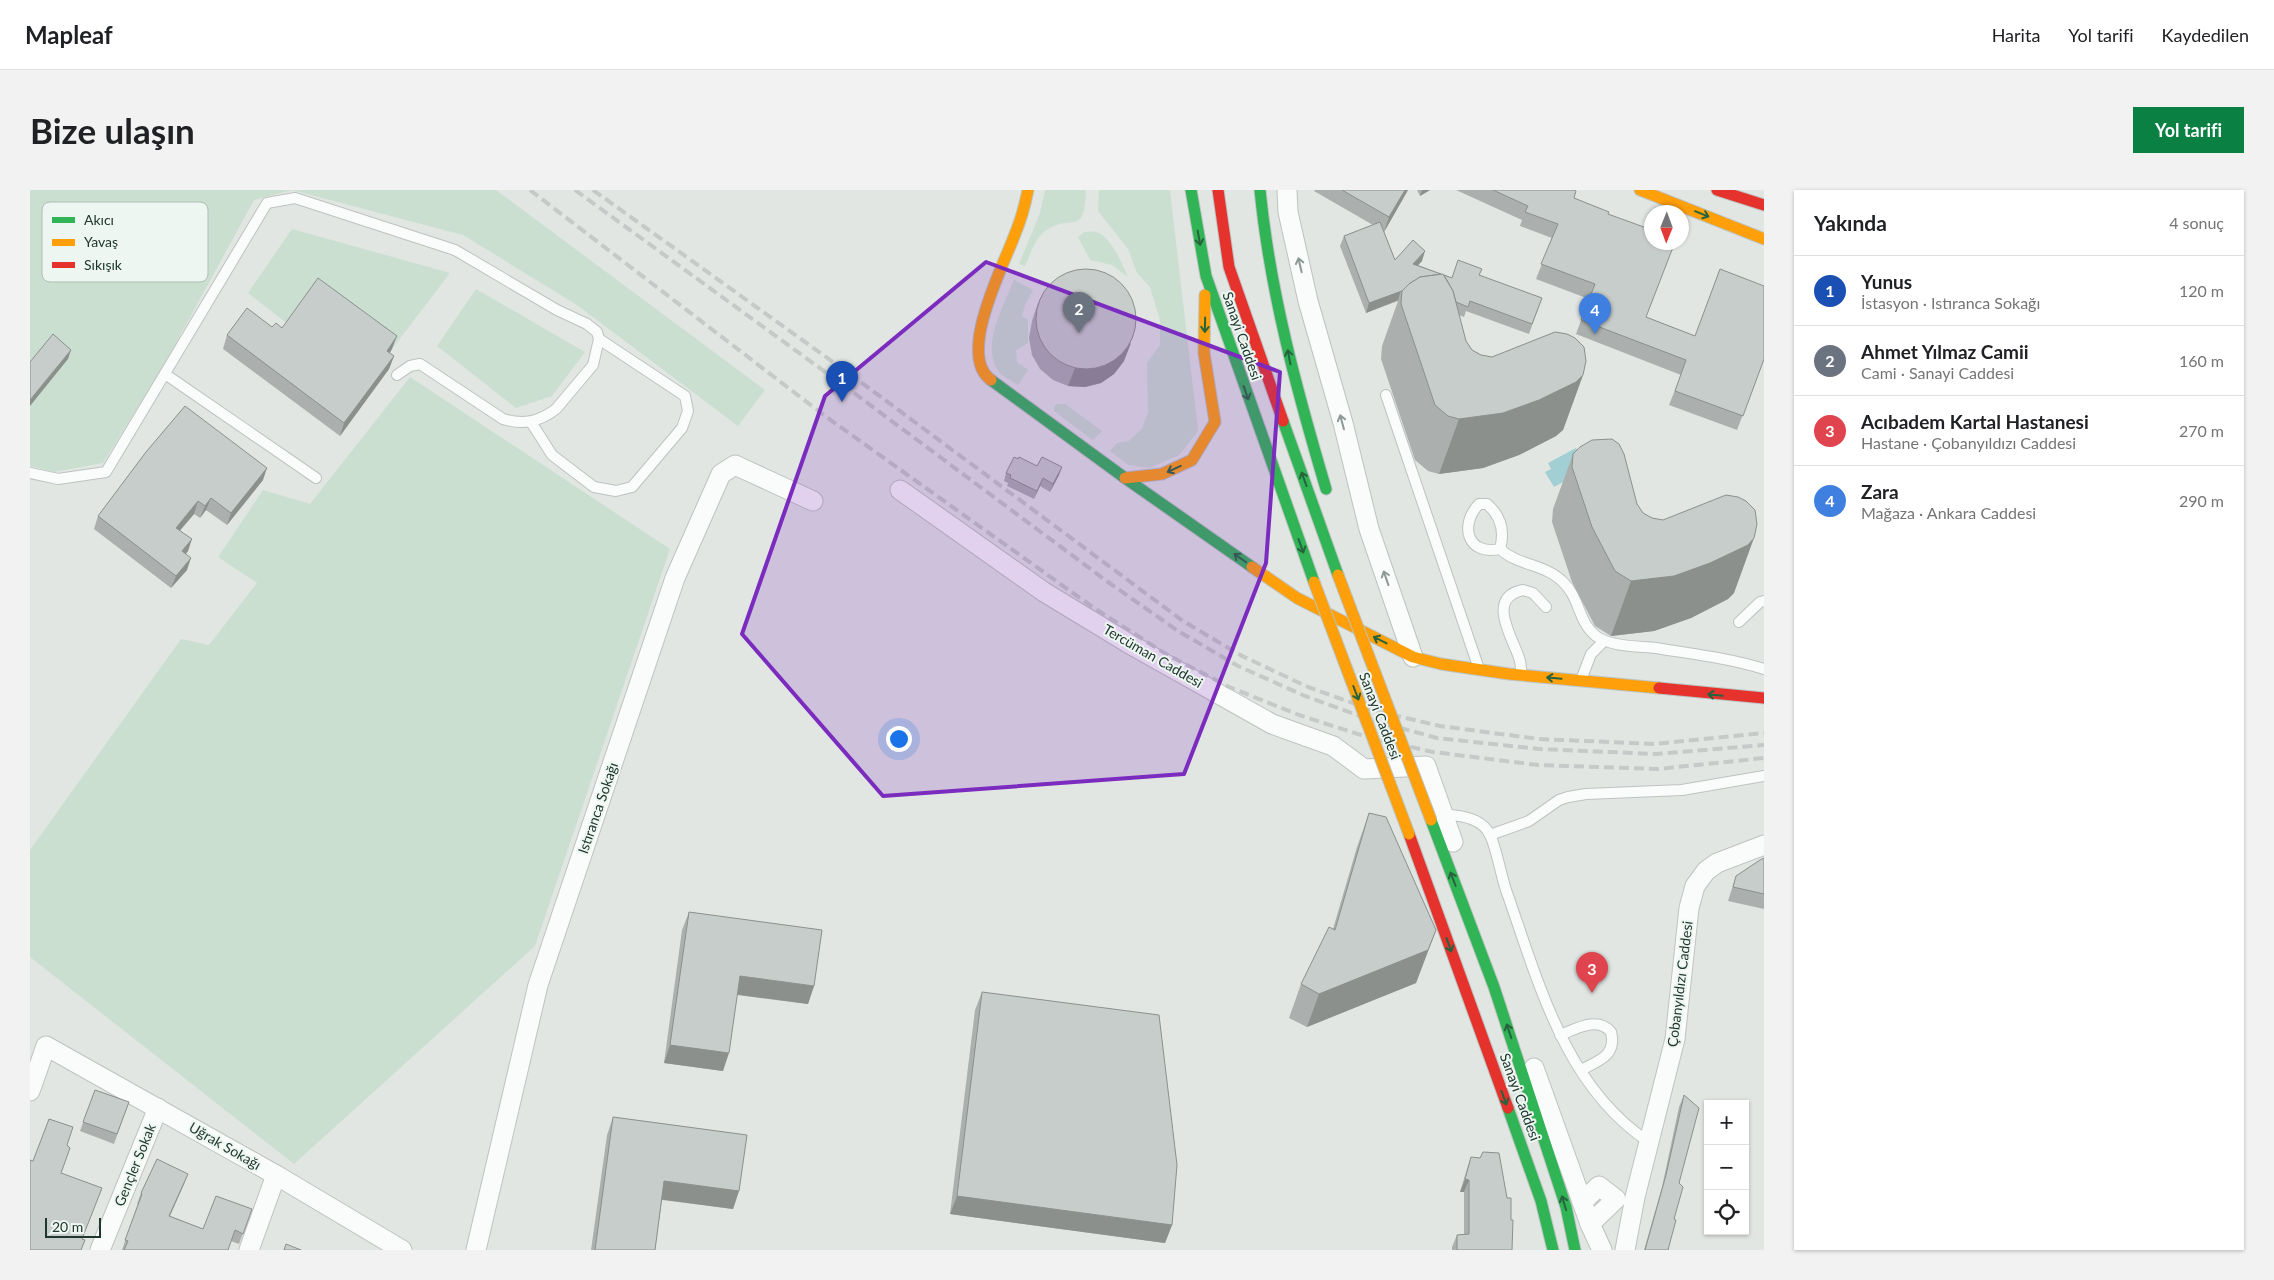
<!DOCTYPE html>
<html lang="tr">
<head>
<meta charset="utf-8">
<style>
  body { margin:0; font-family:Lato,sans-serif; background:#f2f2f2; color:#202124 }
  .controls { position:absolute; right:15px; bottom:15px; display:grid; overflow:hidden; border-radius:0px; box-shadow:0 1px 4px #0004 }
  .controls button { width:45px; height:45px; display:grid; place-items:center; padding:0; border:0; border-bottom:1px solid #e0e0e0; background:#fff; color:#202124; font:25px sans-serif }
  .compass { position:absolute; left:1614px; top:15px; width:45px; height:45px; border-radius:50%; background:#fff; box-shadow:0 1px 4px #0004; rotate:181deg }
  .scale { position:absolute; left:15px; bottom:12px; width:56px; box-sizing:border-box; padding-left:5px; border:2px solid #203730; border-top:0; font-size:14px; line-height:18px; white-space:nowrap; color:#203730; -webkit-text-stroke:4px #eef6f1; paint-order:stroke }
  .you { position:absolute; left:868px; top:548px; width:18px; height:18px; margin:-12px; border:4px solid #fff; border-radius:50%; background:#1a73e8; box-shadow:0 0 0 8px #1a73e833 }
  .badge { display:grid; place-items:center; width:32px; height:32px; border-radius:50%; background:#0b8043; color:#fff; font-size:16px; font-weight:700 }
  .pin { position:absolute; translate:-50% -41px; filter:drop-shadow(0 1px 2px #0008) }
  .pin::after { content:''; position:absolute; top:26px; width:18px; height:15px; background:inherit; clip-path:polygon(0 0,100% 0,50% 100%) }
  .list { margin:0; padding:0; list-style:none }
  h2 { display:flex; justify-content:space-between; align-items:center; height:65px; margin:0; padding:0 20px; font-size:21px }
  h2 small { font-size:16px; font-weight:400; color:#757577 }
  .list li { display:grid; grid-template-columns:32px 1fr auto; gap:15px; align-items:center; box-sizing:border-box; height:70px; padding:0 20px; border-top:1px solid #e0e0e0 }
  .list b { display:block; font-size:19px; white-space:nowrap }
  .list p { margin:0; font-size:16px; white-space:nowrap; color:#757577 }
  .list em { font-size:16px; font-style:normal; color:#757577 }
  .icon { flex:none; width:28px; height:28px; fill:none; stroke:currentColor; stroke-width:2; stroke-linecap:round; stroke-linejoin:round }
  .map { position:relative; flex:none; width:1734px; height:1060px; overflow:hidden; border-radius:0px }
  header { display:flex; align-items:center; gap:30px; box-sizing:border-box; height:70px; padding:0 25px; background:#fff; border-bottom:1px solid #e0e0e0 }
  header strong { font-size:24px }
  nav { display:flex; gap:28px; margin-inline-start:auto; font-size:18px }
  .intro { display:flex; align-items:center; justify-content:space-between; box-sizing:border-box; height:120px; padding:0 30px }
  h1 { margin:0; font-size:35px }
  .button { padding:12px 22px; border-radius:0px; background:#0b8043; color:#fff; font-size:18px; font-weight:700 }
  main { display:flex; gap:30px; padding:0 30px }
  aside { flex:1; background:#fff; border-radius:0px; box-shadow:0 1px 4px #0004 }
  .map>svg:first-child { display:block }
  .green { fill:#cadfcf }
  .water { fill:#a2cfd3 }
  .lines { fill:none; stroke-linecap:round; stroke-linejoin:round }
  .lane-casing { stroke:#bec3c0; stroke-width:12 }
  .street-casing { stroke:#bec3c0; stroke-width:21 }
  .fast-casing { stroke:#bdc4c1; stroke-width:13 }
  .slow-casing { stroke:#bdc4c1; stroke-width:13 }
  .jam-casing { stroke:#bdc4c1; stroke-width:13 }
  .lane { stroke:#fafbfb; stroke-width:10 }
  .street { stroke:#fafbfb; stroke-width:19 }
  .fast { stroke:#30b455; stroke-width:11 }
  .slow { stroke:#ff9f0a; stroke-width:11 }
  .jam { stroke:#e5322d; stroke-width:11 }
  .rail { stroke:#c5c9c8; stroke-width:4; stroke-dasharray:10 5; stroke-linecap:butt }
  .slow-bridge-casing { stroke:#bbc3c0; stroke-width:13; stroke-linecap:butt }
  .slow-bridge { stroke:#ff9f0a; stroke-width:11 }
  .wall { fill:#abb0ae }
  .shaded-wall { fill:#8b908d }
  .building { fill:#c7cdca; stroke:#8b908d }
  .oneway { stroke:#26633d }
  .oneway2 { stroke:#8d9996 }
  .marked { fill:#7b2cbf; fill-opacity:0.2; stroke:#7b2cbf; stroke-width:4; stroke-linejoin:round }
  .labels { text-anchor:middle; stroke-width:4; stroke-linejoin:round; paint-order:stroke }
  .street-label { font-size:14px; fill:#203730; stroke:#eef6f1 }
  .key { fill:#eef6f1; stroke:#b0bdb7; stroke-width:1 }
  .key-label { font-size:14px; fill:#203730 }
</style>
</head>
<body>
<header>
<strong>Mapleaf</strong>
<nav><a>Harita</a><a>Yol tarifi</a><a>Kaydedilen</a></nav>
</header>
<div class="intro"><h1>Bize ulaşın</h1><a class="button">Yol tarifi</a></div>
<main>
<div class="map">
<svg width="1734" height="1060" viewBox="0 0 1734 1060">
  <rect width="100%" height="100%" fill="#e1e6e3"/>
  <g class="green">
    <path d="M0,0h466l269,200 -27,36 -161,-121 -114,-70 -171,-45 -38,10 -90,165 -61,98 -49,9 -24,-6z"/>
    <path d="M1015,0h41c-2,50 -14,21 -42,42 -9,7 -14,23 -19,34l-6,-2 21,-51z"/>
    <path d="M1069,0h71l28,241 -19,24 -30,13 -20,-3 -19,-14 7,-8 12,-2 13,-12 6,-17 -1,-49 13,-18v-25l-10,-33 -13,-14 -9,-24 -30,-38z"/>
    <path d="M262,39l158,44 -58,76 -78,-57 -25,33 -41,-32z"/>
    <path d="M1054,42c3,0 8,-1 12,0 15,4 26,32 32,45l-16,-12 -22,-5 -12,-23z"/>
    <path d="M984,90l19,10 -8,15 -3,11 6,4v23l-12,7 1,12 11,8 -10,15c-5,-4 -15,-8 -19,-13 -19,-25 5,-67 15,-92z"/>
    <path d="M446,99l109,63 -33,44 -36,12 -79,-62z"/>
    <path d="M380,187l260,172 -135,397 -241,218 -264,-207v-107l151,-211 28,6 48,-62 -39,-26 45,-67 47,14z"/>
    <path d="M1027,214h8l37,27 -9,9 -39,-29v-4z"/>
  </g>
  <path class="water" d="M1546,258l9,16 -16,15 -15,8 -9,-15 6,-3 -3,-6z"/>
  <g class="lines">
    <defs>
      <g id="lane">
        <path d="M135,184l151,104"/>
        <path d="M1356,205l92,271"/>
        <path d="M501,232l21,33 42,32 22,4 16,-4 50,-59 6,-17 -3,-15 -86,-57"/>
        <path d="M0,283l28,6 48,-7 161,-269 28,-5 160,52 102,60 30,14 10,8 2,7 -6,26 -37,44c-17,13 -33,16 -53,10l-83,-55 -10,2 -13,9"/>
        <path d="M1449,314h8c14,12 18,27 13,45 -33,7 -41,-24 -21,-45z"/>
        <path d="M1470,359c18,17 46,15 63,33 17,16 15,40 33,54 15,11 42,10 60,12 36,6 73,10 108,21"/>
        <path d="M1709,432l21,-20 4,-1"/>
        <path d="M1491,483c0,-4 0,-8 -1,-12 -5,-20 -36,-63 3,-71l10,3 13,14"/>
        <path d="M1551,490l10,-26 13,-13"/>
        <path d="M1414,625c16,0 38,3 46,20 6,12 11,40 16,55 32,90 58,196 143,252"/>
        <path d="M1460,645l39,-14 30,-21 9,-3 18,-3 96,-4 82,-14"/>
        <path d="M1530,845c16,-6 37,-19 51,-3 6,24 -13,29 -30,38"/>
      </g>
      <g id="street">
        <path d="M1257,0l1,22 20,89 35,122 26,106 44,128"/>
        <path d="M870,300l144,102 84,51 144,81 61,22 31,23 62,-3 27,76"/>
        <path d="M1504,878l56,156"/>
        <path d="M0,901l16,-45 230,129 126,75"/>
        <path d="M1552,1012l17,-16 17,13 -26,25 12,26"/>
        <path d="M70,1060l58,-142"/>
        <path d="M219,1060l27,-75"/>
        <path d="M446,1060l62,-265 137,-407 46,-104 14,-9 78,36"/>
        <path d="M1595,1060l10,-53 40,-158 14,-131 6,-22 11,-15 11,-8 47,-18"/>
      </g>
      <g id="fast">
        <path d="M1161,0l15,86 108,306"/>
        <path d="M1230,0c10,102 37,201 66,299"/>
        <path d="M961,190l134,98 127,89"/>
        <path d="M1253,231l55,154"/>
        <path d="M1401,630l63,167 72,220 9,43"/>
        <path d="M1478,918l33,93 12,49"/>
      </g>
      <g id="slow">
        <path d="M1610,0l124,49"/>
        <path d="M961,190c-35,-25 13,-115 24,-146 6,-14 10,-29 13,-44"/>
        <path d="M1095,288l37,-4 30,-14 23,-38 -11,-69 1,-58"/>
        <path d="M1222,377l45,31 116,59 28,7 68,10 150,14"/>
      </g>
      <g id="jam">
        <path d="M1188,0l11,77 54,154"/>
        <path d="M1687,0l47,15"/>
        <path d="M1629,498l105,10"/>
        <path d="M1379,644l99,274"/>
      </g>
    </defs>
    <use href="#lane" class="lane-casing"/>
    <use href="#street" class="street-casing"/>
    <use href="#fast" class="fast-casing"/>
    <use href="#slow" class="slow-casing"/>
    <use href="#jam" class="jam-casing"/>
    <use href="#lane" class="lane"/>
    <use href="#street" class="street"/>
    <use href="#fast" class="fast"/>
    <use href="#slow" class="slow"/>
    <use href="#jam" class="jam"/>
    <g class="rail">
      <path d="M500,0l295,226 269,192 72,46 63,33 70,28 68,22 66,15 105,13 120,4 106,-11"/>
      <path d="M545,0l275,200 258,192 70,49 60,35 67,30 66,24 66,18 102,11 117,5 108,-9"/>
      <path d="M563,0l261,187 329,244 59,35 66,31 64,23 68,16 99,13 116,5 109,-11"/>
    </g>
    <defs>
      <g id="slow-bridge">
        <path d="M1308,385l93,245"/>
        <path d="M1284,392l95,252"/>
      </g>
    </defs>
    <use href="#slow-bridge" class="slow-bridge-casing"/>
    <use href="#slow-bridge" class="slow-bridge"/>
  </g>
  <g class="wall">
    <path d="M1285,0h93l-24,42 11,28 27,1 -4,4 34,13 27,-3 63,23 -13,36 -63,-23 -2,6 -5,-2 7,26 6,9 9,5 102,20 -20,55 -7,6 -37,19 -36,13 -44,6 -11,-3 -13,-11 -34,-101 1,-13 16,-45 -32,12 -26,-67 4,-10 29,-11 -59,-34z"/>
    <path d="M1387,0h13l-10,6z"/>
    <path d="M1426,0h118v8l34,16 38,103 49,19 69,23 -27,71 -68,-25 12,-30 -105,-41 13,-35 -53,-20 16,-41 -32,-12 2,-6z"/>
    <path d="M1008,113l86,58 -10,13 -13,9 -16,4 -17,-1 -15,-6 -13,-11 -8,-14 -3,-17 3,-17z"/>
    <path d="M242,137l10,1 110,21 -2,4 4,3 -5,13 -49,67 -117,-87 4,-14z"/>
    <path d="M1543,264l64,50 6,9 91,80 -6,6 -37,19 -37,13 -43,5 -16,-10 -23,-44 -20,-60 1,-13z"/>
    <path d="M1007,276l22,9 -9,17 -10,-6 -6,13 -27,-13 1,-3 -4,-2 2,-8z"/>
    <path d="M233,290l-36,45 -21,-15 -6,8 -6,-4 -14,16 8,21 -2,3 1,16 -16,18 -77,-59 4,-13z"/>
    <path d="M1339,623l67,117 -20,53 -109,44 -18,-9 12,-34 32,-55 24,-82z"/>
    <path d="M1734,668v51l-36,-8 8,-25z"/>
    <path d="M659,722l125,74 -6,18 -71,-9 -14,76 -59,-8 18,-133z"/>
    <path d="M952,802l190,233 -7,18 -215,-29 25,-204z"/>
    <path d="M65,900l34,12 -15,42 -34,-13z"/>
    <path d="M1654,905l-5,88 -5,36 -6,31h-24l18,-63 17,-80z"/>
    <path d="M583,927l126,74 -6,18 -71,-9 -7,50h-64l16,-115z"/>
    <path d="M1441,967l41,93h-60v-3l5,-12 7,-1v-42h-4l7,-23z"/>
    <path d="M154,994l-14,32 33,13 49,-20 -13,35 -8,-3 -3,9h-106l16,-46h-1l4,-11z"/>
  </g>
  <g class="shaded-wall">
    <path d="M1375,0h3l-24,42 5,-15z"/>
    <path d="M1392,0h8l-10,6z"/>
    <path d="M1395,61l-3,10 -12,13 3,-10z"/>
    <path d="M1371,100l-3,10 -32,13 3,-10z"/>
    <path d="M367,146l-5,13 -10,15 5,-13z"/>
    <path d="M1101,153l-7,18 -10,13 -13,9 -16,4 -17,-1 7,-18z"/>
    <path d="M41,160l-3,9 -38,47v-6z"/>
    <path d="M364,166l-5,13 -49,67 4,-13z"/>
    <path d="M1553,185l-20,55 -7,6 -37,19 -36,13 -44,6 20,-55z"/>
    <path d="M1032,277l-3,8 -9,17 3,-8z"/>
    <path d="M237,278l-4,12 -36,45 4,-12z"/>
    <path d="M1013,288l-3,8 -6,13 3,-8z"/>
    <path d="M181,308l-5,12 -6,8 5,-12z"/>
    <path d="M168,311l-4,13 -22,26 4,-12z"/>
    <path d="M1724,348l-20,55 -6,6 -37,19 -37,13 -43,5 20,-55z"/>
    <path d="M162,349l-4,12 -10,12 4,-12z"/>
    <path d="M161,368l-4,12 -16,18 5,-12z"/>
    <path d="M1406,740l-20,53 -109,44 12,-33z"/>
    <path d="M710,786l74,10 -6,18 -75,-10z"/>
    <path d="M640,855l59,8 -6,18 -59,-8z"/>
    <path d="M158,984l-4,10 -19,42 4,-10z"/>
    <path d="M1435,989l4,1 -5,12h-4z"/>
    <path d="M634,991l75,10 -6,18 -75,-10z"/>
    <path d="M927,1006l215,29 -7,18 -215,-29z"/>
  </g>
  <g class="building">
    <path d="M1312,0h63l-16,27z"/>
    <path d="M1463,0h81l2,1 -2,7 35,14 -1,2 44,16v12h23l-29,75 49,19 25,-67 44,17v73l-21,57 -68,-25 11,-31 -105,-40 14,-36 -54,-20 17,-40 -33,-12 3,-6z"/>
    <path d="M1350,32l15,38 18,-20 12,11 -12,13 28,10 -21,3 -11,7 -7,7 -33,12 -25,-67z"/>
    <path d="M1428,70l24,9 -3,6 63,23 -10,26 -62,-23 -2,6 -12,-5 -3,-11 -9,-16 8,3z"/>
    <circle cx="1056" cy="129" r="50"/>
    <path d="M1413,84l10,17 13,50 6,9 9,5 11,2 63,-25 12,2 8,4 9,9 2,14 -3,14 -7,7 -37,18 -36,13 -44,6 -11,-3 -13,-11 -34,-101 1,-13 7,-7 11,-7z"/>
    <path d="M288,88l79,58 -10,15 7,5 -50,67 -117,-88 20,-27 25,19 4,-4 6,5z"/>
    <path d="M23,144l18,16 -41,50v-38z"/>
    <path d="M155,216l82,62 -36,45 -20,-15 -6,8 -7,-5 -22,27 16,11 -10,12 9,7 -15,18 -78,-60 48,-64z"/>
    <path d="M1582,249l7,5 5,10 13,50 6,9 9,5 11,2 63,-25 12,2 8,4 9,9 2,14 -3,14 -6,7 -38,18 -36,13 -43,5 -16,-10 -23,-44 -20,-60 1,-13 7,-7 12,-7z"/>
    <path d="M984,267l4,2 1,-2 18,9 5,-9 20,10 -9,17 -10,-6 -6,13 -27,-13 1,-3 -5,-2z"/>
    <path d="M1339,623l17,4 50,113 -8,20 -109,44 -18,-10 28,-57 6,3z"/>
    <path d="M1734,668v36l-31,-7 3,-11 24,-16z"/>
    <path d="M659,722l133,18 -8,56 -74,-10 -11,77 -59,-8z"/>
    <path d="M952,802l177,23 18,150 -5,60 -215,-29z"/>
    <path d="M65,900l34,12 -12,32 -34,-12z"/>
    <path d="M1654,905l15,13 -20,75 4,4 -9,32 2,1 -8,30h-23l21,-75z"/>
    <path d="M583,927l134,18 -8,56 -75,-10 -9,69h-60z"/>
    <path d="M19,929l24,8 -6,18 3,3 -9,25 41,15 -20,51 3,1 -4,10h-51v-90l3,1z"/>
    <path d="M1453,962l16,1 8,45h4v22h2l-1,30h-55v-15l12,-1v-54l-4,-1 6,-22 9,1z"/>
    <path d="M127,969l31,15 -19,42 34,13 13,-33 36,13 -9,25 -8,-4 -7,20h-104l4,-9 -3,-1 17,-46 -1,-1z"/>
    <path d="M256,1054l15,6h-17z"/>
  </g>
  <defs><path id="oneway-shaft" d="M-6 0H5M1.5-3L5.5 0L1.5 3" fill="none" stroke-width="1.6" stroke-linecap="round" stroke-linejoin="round" transform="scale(1.25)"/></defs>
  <g class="oneway">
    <use href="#oneway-shaft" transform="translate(1672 24) rotate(22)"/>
    <use href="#oneway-shaft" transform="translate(1169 48) rotate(80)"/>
    <use href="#oneway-shaft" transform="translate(1175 135) rotate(91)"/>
    <use href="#oneway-shaft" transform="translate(1259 167) rotate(-101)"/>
    <use href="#oneway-shaft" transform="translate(1216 203) rotate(71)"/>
    <use href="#oneway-shaft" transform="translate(1144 279) rotate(155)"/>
    <use href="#oneway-shaft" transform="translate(1274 289) rotate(-110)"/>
    <use href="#oneway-shaft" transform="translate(1271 356) rotate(70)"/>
    <use href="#oneway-shaft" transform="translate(1210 368) rotate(-145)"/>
    <use href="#oneway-shaft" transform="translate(1350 450) rotate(-153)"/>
    <use href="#oneway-shaft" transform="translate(1524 488) rotate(-175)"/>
    <use href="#oneway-shaft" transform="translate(1326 503) rotate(69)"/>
    <use href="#oneway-shaft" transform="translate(1685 505) rotate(-174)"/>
    <use href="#oneway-shaft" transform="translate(1423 689) rotate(-111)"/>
    <use href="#oneway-shaft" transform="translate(1419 755) rotate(70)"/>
    <use href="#oneway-shaft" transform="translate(1479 841) rotate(-108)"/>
    <use href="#oneway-shaft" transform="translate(1474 908) rotate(70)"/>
    <use href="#oneway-shaft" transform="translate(1534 1013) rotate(-107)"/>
  </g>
  <g class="oneway2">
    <use href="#oneway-shaft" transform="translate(1270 75) rotate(-103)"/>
    <use href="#oneway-shaft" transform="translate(1312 232) rotate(-105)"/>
    <use href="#oneway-shaft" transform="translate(1356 388) rotate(-109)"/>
  </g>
  <path class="marked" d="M956,72l294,110 -14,191 -82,211 -301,22 -141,-162 83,-238z"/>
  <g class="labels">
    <g class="street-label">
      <text transform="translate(1212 146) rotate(71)" y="5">Sanayi Caddesi</text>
      <text transform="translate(1123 466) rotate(30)" y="5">Tercüman Caddesi</text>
      <text transform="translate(1350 526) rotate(69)" y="5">Sanayi Caddesi</text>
      <text transform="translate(568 618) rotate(-71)" y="5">Istıranca Sokağı</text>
      <text transform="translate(1650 794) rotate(-83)" y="5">Çobanyıldızı Caddesi</text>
      <text transform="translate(1490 907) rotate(70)" y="5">Sanayi Caddesi</text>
      <text transform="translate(195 956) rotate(30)" y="5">Uğrak Sokağı</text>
      <text transform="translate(105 975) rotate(-68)" y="5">Gençler Sokak</text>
    </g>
  </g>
  <rect x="12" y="12" width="166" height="80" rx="8" class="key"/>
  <rect x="22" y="27" width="23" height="6" fill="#30b455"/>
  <rect x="22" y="49" width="23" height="7" fill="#ff9f0a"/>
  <rect x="22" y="72" width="23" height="6" fill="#e5322d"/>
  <g class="key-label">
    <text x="54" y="35">Akıcı</text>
    <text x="54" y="57">Yavaş</text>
    <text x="54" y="80">Sıkışık</text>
  </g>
</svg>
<div class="controls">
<button>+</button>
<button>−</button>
<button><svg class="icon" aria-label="locate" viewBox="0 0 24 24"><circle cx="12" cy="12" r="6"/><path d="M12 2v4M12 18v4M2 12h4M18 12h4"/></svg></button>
</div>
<svg class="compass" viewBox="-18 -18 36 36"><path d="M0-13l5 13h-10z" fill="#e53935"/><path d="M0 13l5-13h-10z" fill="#757577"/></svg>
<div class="scale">20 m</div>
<div class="you"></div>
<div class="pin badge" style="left:812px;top:212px;background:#1a4fb4">1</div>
<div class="pin badge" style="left:1049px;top:143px;background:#6b7280">2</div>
<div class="pin badge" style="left:1562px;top:803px;background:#e0444e">3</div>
<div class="pin badge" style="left:1565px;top:144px;background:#3f7fe0">4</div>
</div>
<aside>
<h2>Yakında<small>4 sonuç</small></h2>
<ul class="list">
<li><span class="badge" style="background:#1a4fb4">1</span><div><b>Yunus</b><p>İstasyon · Istıranca Sokağı</p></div><em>120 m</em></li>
<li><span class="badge" style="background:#6b7280">2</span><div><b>Ahmet Yılmaz Camii</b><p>Cami · Sanayi Caddesi</p></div><em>160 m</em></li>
<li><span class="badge" style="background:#e0444e">3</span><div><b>Acıbadem Kartal Hastanesi</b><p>Hastane · Çobanyıldızı Caddesi</p></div><em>270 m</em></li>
<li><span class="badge" style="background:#3f7fe0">4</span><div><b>Zara</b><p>Mağaza · Ankara Caddesi</p></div><em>290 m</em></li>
</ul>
</aside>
</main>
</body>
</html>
